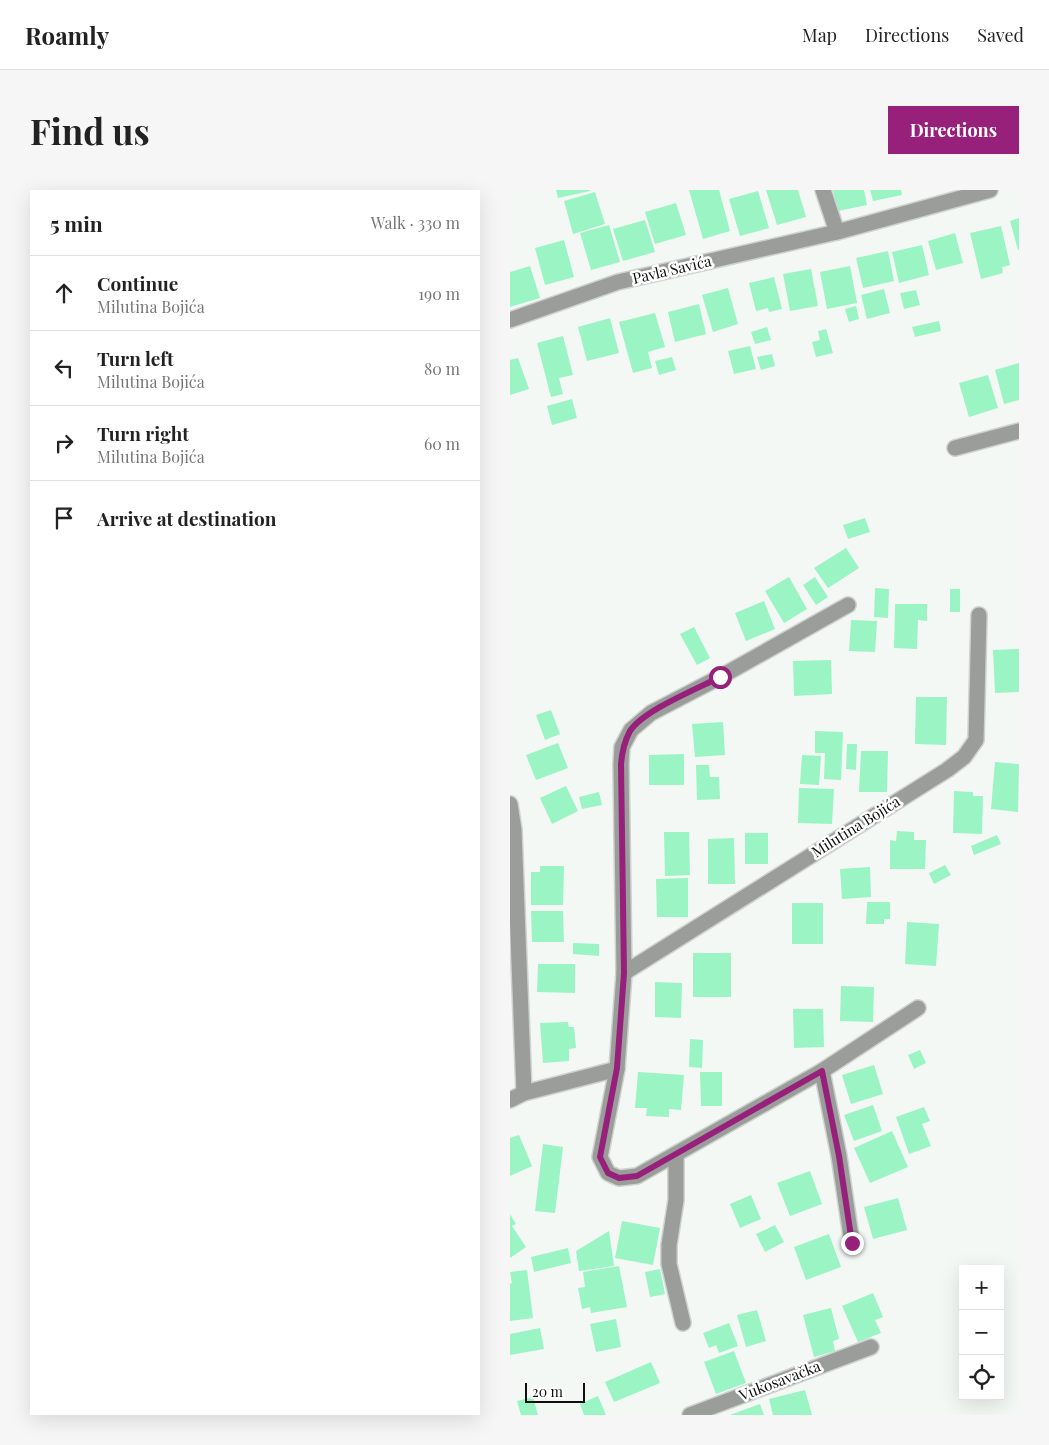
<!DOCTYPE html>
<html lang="en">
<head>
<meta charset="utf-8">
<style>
  body { margin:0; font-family:"Playfair Display",serif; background:#f6f6f6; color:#222 }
  .controls { position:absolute; right:15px; bottom:15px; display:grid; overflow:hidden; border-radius:0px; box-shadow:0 5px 20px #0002 }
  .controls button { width:45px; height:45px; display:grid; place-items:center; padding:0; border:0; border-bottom:1px solid #e0e0e0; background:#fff; color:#222; font:25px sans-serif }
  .scale { position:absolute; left:15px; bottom:12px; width:60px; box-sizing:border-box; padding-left:5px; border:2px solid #0e0f0e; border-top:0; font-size:14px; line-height:18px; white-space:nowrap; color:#0e0f0e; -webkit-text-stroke:4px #fff; paint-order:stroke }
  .stop { position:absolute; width:15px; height:15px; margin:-11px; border:4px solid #97207b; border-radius:50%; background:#fff }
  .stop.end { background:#97207b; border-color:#fff; box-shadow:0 1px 5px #0008 }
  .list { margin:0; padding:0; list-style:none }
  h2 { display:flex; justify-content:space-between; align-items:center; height:65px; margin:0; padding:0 20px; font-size:21px }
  h2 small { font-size:16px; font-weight:400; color:#767676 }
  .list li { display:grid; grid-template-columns:32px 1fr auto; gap:15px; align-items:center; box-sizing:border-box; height:75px; padding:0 20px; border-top:1px solid #e0e0e0 }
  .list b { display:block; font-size:19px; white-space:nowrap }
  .list p { margin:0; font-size:16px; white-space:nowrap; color:#767676 }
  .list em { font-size:16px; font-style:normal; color:#767676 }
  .icon { flex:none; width:28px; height:28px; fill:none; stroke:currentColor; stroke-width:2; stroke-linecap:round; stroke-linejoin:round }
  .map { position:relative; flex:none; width:509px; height:1225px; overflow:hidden; border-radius:0px }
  header { display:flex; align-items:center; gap:30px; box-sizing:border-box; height:70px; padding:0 25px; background:#fff; border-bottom:1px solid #e0e0e0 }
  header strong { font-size:24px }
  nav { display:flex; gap:28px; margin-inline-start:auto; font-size:18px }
  .intro { display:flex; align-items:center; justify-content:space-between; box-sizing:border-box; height:120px; padding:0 30px }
  h1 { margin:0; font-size:35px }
  .button { padding:12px 22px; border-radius:0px; background:#97207b; color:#fff; font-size:18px; font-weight:700 }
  main { display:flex; gap:30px; padding:0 30px }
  aside { flex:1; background:#fff; border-radius:0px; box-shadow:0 5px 20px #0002 }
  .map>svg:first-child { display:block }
  .building { fill:#9af4c4 }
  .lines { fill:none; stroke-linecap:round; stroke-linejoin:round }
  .street-casing { stroke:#ced3d0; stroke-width:18 }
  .street { stroke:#9b9d9b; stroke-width:15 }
  .route { stroke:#97207b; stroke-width:6 }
  .labels { text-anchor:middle; stroke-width:5; stroke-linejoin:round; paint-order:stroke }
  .street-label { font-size:15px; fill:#0e0f0e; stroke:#fff }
</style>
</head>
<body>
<header>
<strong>Roamly</strong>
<nav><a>Map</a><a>Directions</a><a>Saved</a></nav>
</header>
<div class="intro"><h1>Find us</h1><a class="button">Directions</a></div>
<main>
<aside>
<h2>5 min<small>Walk · 330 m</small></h2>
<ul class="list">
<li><svg class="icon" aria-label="ahead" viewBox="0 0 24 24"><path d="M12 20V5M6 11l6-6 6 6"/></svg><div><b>Continue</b><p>Milutina Bojića</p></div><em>190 m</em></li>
<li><svg class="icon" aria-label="left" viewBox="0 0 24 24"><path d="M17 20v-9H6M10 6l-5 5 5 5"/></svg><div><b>Turn left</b><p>Milutina Bojića</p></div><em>80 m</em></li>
<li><svg class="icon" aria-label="right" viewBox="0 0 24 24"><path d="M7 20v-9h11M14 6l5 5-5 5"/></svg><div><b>Turn right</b><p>Milutina Bojića</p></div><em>60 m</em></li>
<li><svg class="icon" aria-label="arrive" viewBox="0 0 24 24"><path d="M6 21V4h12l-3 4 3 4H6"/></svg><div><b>Arrive at destination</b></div></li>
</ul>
</aside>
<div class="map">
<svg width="509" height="1225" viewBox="0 0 509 1225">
  <rect width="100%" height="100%" fill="#f3f8f5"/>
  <g class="building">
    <path d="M46,0h34v1l-32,7z"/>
    <path d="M179,0h30l11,41 -27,8z"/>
    <path d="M256,0h32l8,27 -29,8z"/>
    <path d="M323,0h31l3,15 -29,6z"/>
    <path d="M360,0h31l1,5 -29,6z"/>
    <path d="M248,1l11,37 -29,8 -11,-37z"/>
    <path d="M85,2l10,32 -32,10 -9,-33z"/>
    <path d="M166,13l10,32 -31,9 -10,-32z"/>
    <path d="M509,28v32h-1l-8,-29z"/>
    <path d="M135,30l10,32 -32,9 -10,-32z"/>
    <path d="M99,35l11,37 -29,8 -11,-37z"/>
    <path d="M491,36l9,39 -8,2 1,6 -22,6 -11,-46z"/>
    <path d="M445,43l8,30 -27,7 -8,-29z"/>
    <path d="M54,50l10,37 -29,8 -10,-37z"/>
    <path d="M412,55l7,30 -30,8 -7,-31z"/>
    <path d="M378,61l6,30 -31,7 -7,-30z"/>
    <path d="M20,76l10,32 -30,9v-35z"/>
    <path d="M340,76l7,37 -30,6 -7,-37z"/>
    <path d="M301,79l7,37 -28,5 -7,-37z"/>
    <path d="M264,87l8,32 -13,3 -1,-4 -12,3 -7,-28z"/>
    <path d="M218,98l10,36 -25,8 -11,-37z"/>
    <path d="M374,99l6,24 -23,6 -6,-24z"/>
    <path d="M406,100l4,15 -16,4 -4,-16z"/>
    <path d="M189,114l7,30 -31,8 -7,-30z"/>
    <path d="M346,116l3,13 -10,3 -4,-13z"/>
    <path d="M145,123l10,34 -17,5 4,16 -19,5 -14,-51z"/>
    <path d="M100,128l9,35 -32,8 -9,-34z"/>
    <path d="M429,131l2,10 -26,6 -3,-10z"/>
    <path d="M257,137l4,13 -16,4 -4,-12z"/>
    <path d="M316,139l7,24 -17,4 -4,-15 8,-2 -2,-9z"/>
    <path d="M53,146l10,39 -14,3 4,16 -12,3 -14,-54z"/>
    <path d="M240,156l6,23 -22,5 -6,-23z"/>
    <path d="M262,164l3,12 -14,4 -4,-13z"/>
    <path d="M162,167l4,13 -17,5 -4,-14z"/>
    <path d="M8,168l11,31 -19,6v-35z"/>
    <path d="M509,173v37l-15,4 -9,-34z"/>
    <path d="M478,185l10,33 -29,9 -10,-34z"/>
    <path d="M62,209l5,19 -25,7 -5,-19z"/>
    <path d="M355,328l5,14 -22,7 -5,-14z"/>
    <path d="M336,358l13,20 -31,20 -14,-20z"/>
    <path d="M279,387l18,32 -23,14 -19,-32z"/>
    <path d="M305,387l13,20 -12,8 -13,-20z"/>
    <path d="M365,398l14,1 -1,29 -14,-1z"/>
    <rect x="440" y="399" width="10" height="23"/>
    <path d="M254,411l11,28 -29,12 -11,-28z"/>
    <path d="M385,414h32v17l-9,-1 -1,29 -23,-1z"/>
    <path d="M341,430l26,1 -2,31 -26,-1z"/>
    <path d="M184,437l16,31 -13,7 -17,-31z"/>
    <path d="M509,459v43l-24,1 -2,-43z"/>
    <path d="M321,470l1,34 -38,2 -1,-35z"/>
    <path d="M406,507h31l-1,48 -31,-1z"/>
    <path d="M41,520l9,24 -15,6 -9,-25z"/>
    <path d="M213,532l2,33 -30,2 -3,-33z"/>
    <path d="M305,541l28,1 -2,48 -17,-1 1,-26h-10z"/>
    <path d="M48,553l10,25 -32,12 -10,-25z"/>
    <path d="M337,554h10l-1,26 -10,-1z"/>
    <path d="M351,561h27l-1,41h-28z"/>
    <path d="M174,564v31h-35v-30z"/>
    <path d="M292,565l19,1 -2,29 -19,-1z"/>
    <path d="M485,572l24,2 -1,48 -27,-3z"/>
    <path d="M186,575h13l1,12h9l1,22 -23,1z"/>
    <path d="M56,596l12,25 -26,13 -12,-26z"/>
    <path d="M289,598l35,1 -2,35 -34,-1z"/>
    <path d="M444,601l19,1v4h10l-1,38 -29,-1z"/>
    <path d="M89,602l3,13 -20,4 -3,-12z"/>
    <path d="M387,641l17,1v8h12l-1,29h-35v-29l6,1z"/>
    <path d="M154,642h25l1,43 -25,1z"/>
    <rect x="235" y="643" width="23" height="31"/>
    <path d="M487,645l4,9 -27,11 -3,-9z"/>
    <path d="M224,648l1,46h-27v-45z"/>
    <path d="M435,675l6,10 -17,9 -5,-11z"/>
    <path d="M30,676h24l-1,39h-32v-33h9z"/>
    <path d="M360,677l1,30 -29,2 -2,-30z"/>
    <path d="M178,688v39h-31l-1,-38z"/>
    <path d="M357,712h23v17h-6v5h-18z"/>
    <rect x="282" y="713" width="31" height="41"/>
    <path d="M21,721h32l1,31h-32z"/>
    <path d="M397,732l32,2 -3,42 -31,-2z"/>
    <path d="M63,753l26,1v12l-26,-2z"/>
    <rect x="183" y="763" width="38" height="44"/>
    <path d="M28,774h37v29l-38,-1z"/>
    <path d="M145,792l27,1 -1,35 -26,-1z"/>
    <path d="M331,796l33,1 -1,35 -33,-1z"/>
    <path d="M283,819h30l1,38 -30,1z"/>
    <path d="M58,832l1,5h5l2,21 -7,1v12l-26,2 -3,-40z"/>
    <path d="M180,849l13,1 -1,28 -13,-1z"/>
    <path d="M410,860l6,13 -12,6 -6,-14z"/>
    <path d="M364,875l9,29 -32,10 -9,-29z"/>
    <path d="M128,882l46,3 -3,35 -12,-1v8l-23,-1 1,-8h-12z"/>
    <path d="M190,882h22v34h-21z"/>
    <path d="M363,915l9,26 -28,10 -10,-26z"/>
    <path d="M414,917l6,14 -8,3 9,22 -22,8 -13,-37z"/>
    <path d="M382,941l16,36 -38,16 -16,-35z"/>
    <path d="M9,945l13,31 -22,10v-38z"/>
    <path d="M33,954l20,3 -8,66 -20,-2z"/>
    <path d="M300,981l12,33 -32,12 -13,-33z"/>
    <path d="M241,1005l10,24 -21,9 -10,-24z"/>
    <path d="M388,1008l9,32 -34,9 -9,-32z"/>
    <path d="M0,1024l6,10 -4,2 14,21 -16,11z"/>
    <path d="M112,1031l38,7 -7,37 -38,-7z"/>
    <path d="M265,1035l9,17 -19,10 -9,-18z"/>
    <path d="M99,1041l5,35 -35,5 -3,-20z"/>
    <path d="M319,1044l12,33 -35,13 -12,-33z"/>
    <path d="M58,1058l3,15 -37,9 -3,-15z"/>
    <path d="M109,1076l8,41 -36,6 -1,-6 -8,2 -4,-21 7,-1 -2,-15z"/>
    <path d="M150,1079l5,25 -15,3 -5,-25z"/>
    <path d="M17,1080l6,48 -23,3v-37l2,-1 -2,-11z"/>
    <path d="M363,1103l10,24 -8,3 6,13 -23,9 -16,-36z"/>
    <path d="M321,1118l8,31 -6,2 2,10 -21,6 -11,-42z"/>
    <path d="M247,1120l9,31 -20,6 -9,-32z"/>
    <path d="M106,1129l5,28 -25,5 -6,-28z"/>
    <path d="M219,1133l9,23 -19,7 -3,-8 -7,3 -6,-15z"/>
    <path d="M30,1138l4,21 -34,6v-21z"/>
    <path d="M224,1161l12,32 -30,11 -12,-32z"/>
    <path d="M141,1172l9,21 -46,19 -9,-20z"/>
    <path d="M295,1200l7,25h-39l-4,-16z"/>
    <path d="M88,1206l8,19h-22l-4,-11z"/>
    <path d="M23,1207l5,18h-17l-4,-14z"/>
    <path d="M250,1214l4,11h-34z"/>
  </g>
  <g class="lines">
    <defs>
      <g id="street">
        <path d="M313,0l14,42"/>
        <path d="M0,130l108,-38 219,-50 153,-42"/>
        <path d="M445,258l64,-17"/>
        <path d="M338,415l-128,72 -69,36 -20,17 -9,17 -1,17 3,209 -7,96 -17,88 8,16 11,5 18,-2 185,-105 96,-63"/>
        <path d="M0,614l4,26 10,263"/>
        <path d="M114,783l323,-203 17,-13 12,-17 3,-125"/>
        <path d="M312,881l17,85 13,87"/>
        <path d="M0,910l14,-7 93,-24"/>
        <path d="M166,964v46l-7,45v19l14,59"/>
        <path d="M180,1225l181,-68"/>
      </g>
    </defs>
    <use href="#street" class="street-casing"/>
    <use href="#street" class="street"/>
  </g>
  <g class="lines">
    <path class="route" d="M210,487c-23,12 -76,33 -90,54 -6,11 -8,21 -9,33l3,209 -7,95 -17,89 8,16 11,5 18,-2 185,-105 17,85 13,87"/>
  </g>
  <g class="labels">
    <g class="street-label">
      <text transform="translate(162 80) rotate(-13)" y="5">Pavla Savića</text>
      <text transform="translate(346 637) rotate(-32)" y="5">Milutina Bojića</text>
      <text transform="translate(270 1191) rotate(-21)" y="5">Vukosavačka</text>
    </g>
  </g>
</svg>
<div class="controls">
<button>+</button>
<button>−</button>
<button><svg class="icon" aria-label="locate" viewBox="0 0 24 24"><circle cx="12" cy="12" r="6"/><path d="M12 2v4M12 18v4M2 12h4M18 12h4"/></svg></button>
</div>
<div class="scale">20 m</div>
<div class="stop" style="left:210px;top:487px"></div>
<div class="stop end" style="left:342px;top:1053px"></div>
</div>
</main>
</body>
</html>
